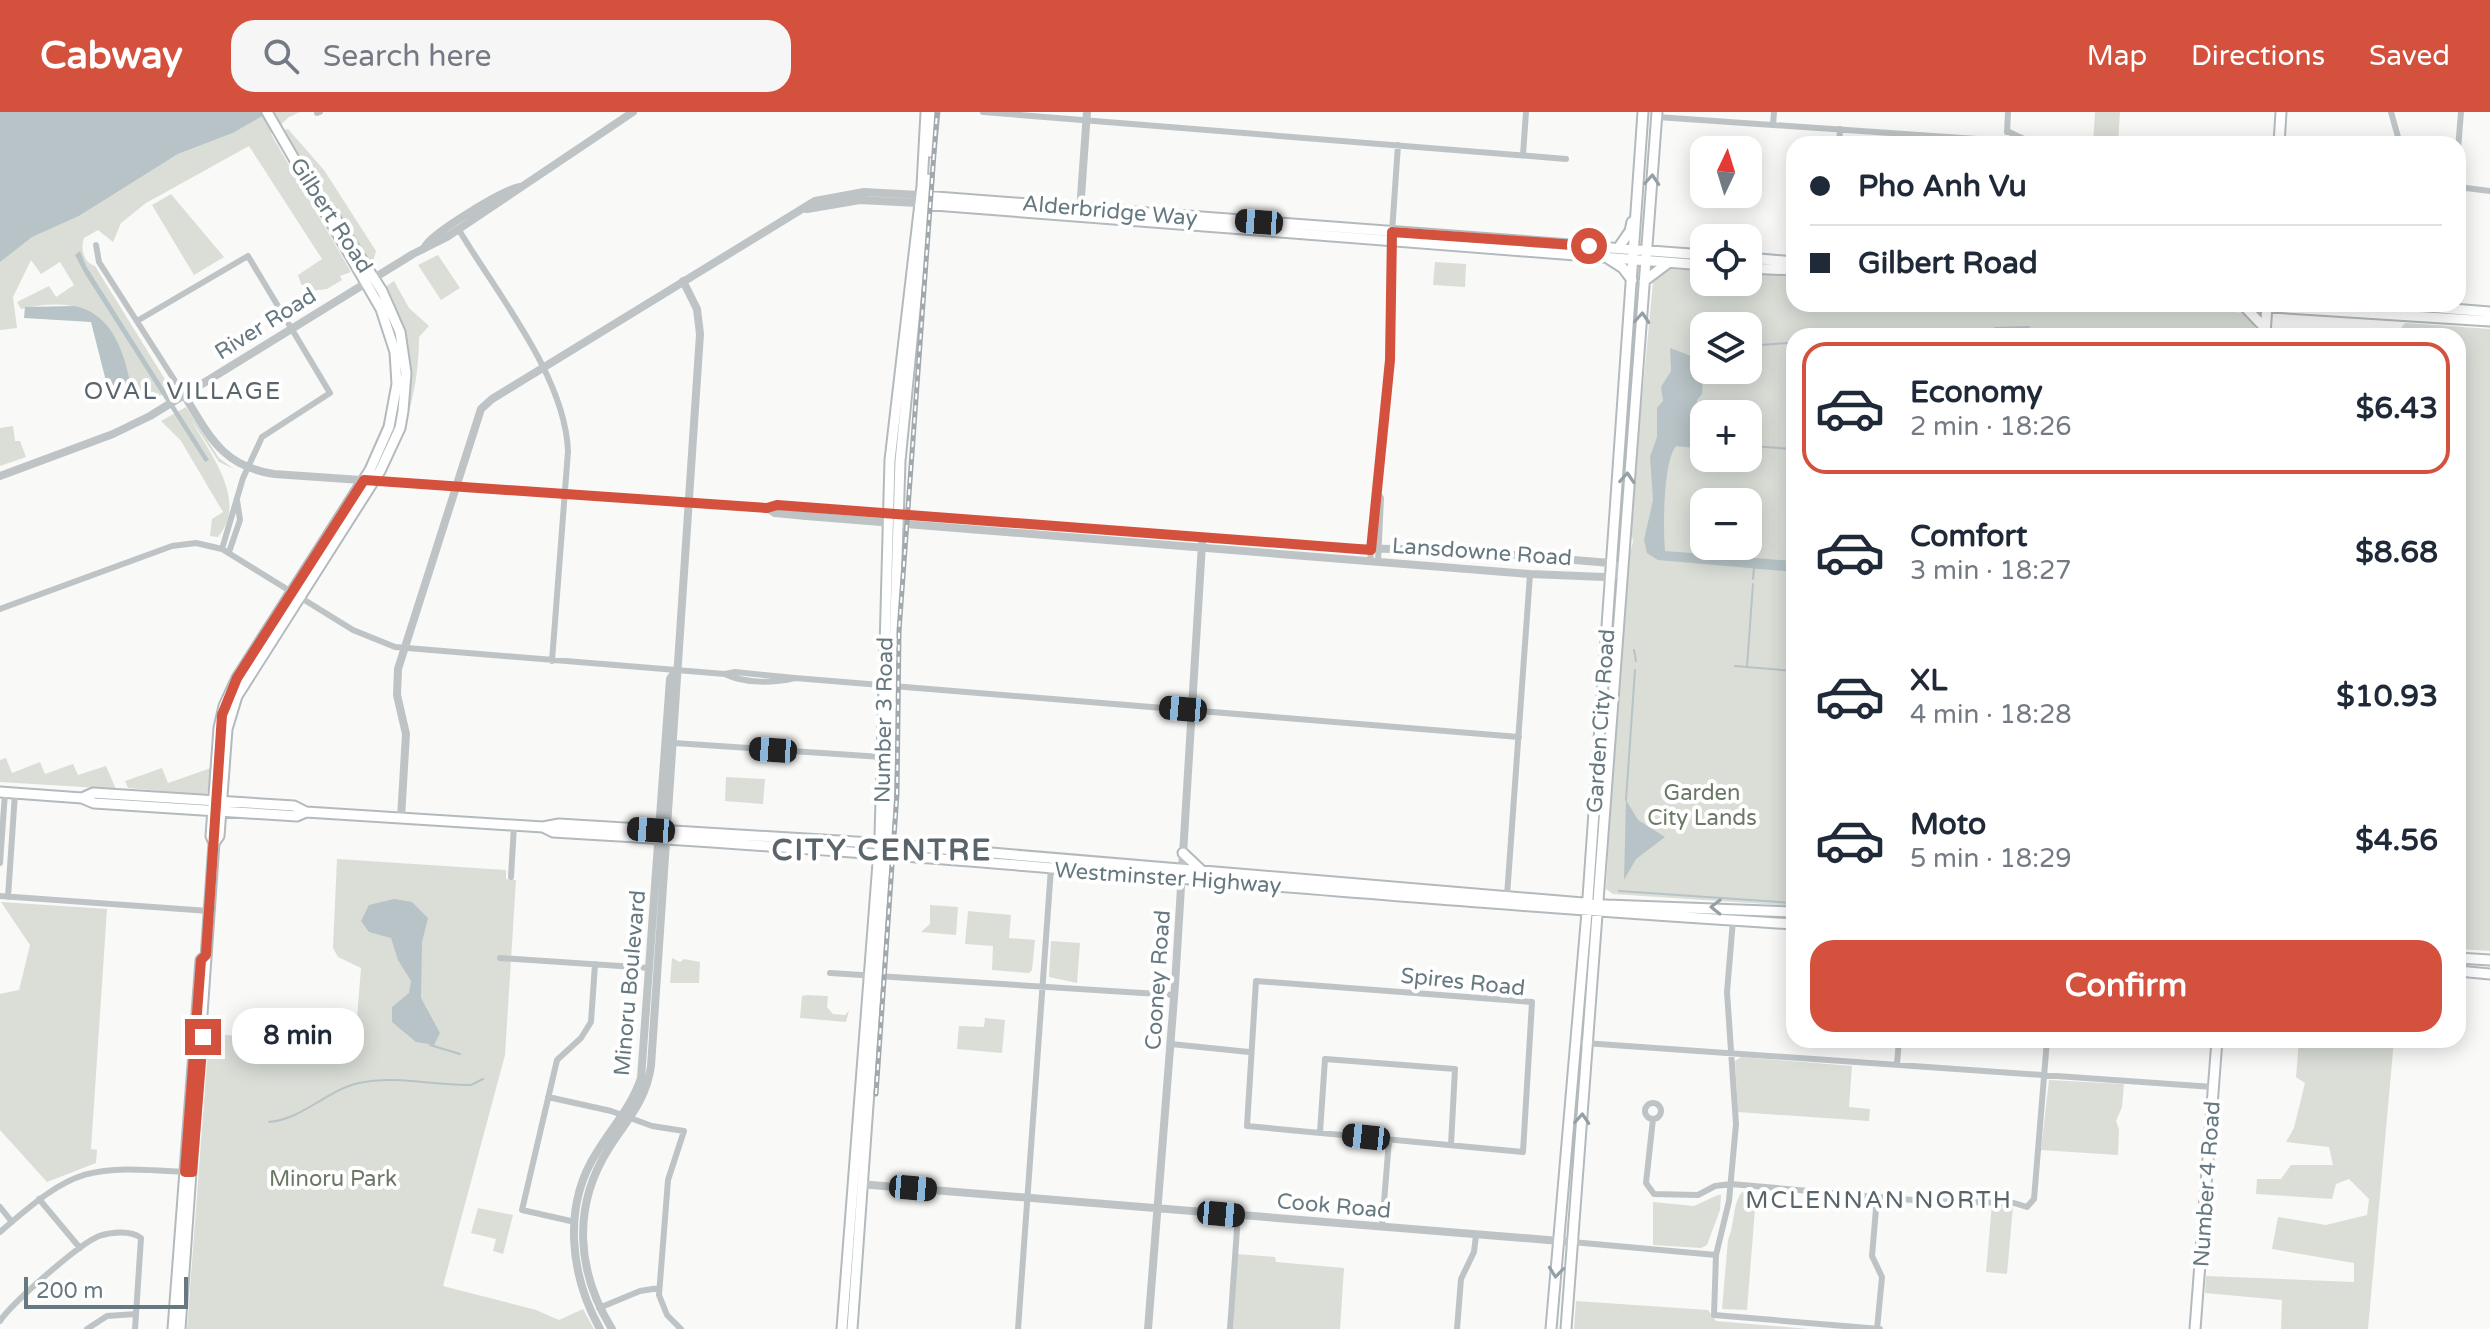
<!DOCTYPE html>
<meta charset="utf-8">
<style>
body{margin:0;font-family:"Varela Round",sans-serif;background:#f6f6f7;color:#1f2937;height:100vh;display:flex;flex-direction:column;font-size:30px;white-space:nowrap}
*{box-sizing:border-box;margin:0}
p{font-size:26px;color:#747a83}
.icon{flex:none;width:44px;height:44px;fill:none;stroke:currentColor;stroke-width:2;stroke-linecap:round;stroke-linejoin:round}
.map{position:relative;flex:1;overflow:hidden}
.side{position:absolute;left:1786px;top:216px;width:680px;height:720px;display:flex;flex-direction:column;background:#fff;border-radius:24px;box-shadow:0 4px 20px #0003}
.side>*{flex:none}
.banner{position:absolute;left:1786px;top:24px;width:680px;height:176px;border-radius:24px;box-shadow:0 4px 20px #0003;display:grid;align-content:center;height:176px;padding:0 24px;background:#fff}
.needle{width:52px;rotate:4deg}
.tools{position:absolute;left:1690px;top:24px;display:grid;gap:16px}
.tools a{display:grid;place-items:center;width:72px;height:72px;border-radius:16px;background:#fff;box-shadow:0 4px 20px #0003;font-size:40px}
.scale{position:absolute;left:24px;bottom:20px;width:164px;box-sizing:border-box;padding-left:8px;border:4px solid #667880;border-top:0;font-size:22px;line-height:28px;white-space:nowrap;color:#667880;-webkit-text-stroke:6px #fff;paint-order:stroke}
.end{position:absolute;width:36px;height:36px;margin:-18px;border:10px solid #d3513d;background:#fff;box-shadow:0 0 0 4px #fff}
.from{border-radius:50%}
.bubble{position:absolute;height:56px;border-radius:24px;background:#fff;box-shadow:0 4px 20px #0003;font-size:26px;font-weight:700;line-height:56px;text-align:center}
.car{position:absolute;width:24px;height:48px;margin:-24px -12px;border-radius:10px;box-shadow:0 0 6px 2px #0007;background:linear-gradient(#222 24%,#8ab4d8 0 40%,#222 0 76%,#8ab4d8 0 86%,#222 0)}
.banner b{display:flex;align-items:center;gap:28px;height:76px;font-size:30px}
.banner b+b{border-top:2px solid #e0e1e3}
.banner i{width:20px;height:20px;background:#1f2937}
ul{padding:14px 0 0;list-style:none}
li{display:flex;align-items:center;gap:24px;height:132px;margin:0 16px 12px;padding:0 8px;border:4px solid transparent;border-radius:24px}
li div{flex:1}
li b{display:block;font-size:30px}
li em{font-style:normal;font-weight:700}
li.current{border-color:#d3513d}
li>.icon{width:72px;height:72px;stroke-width:1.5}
.action{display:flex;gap:16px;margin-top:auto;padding:16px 24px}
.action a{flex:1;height:92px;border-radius:24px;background:#d3513d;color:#fff;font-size:32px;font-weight:700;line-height:92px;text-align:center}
header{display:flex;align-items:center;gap:48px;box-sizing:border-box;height:112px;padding:0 40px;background:#d3513d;color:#fff}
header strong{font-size:38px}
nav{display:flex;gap:44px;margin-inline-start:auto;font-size:28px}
.search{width:560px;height:72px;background:#f6f6f7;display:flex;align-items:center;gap:20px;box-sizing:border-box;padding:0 28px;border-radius:24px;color:#747a83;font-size:30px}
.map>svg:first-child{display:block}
.green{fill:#daded7;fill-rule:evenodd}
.water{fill:#b7c3c6}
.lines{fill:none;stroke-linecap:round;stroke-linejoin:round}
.stream{stroke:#b7c3c6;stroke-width:2}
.secondary-casing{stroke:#b3babd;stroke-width:13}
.minor{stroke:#bec4c6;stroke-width:6}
.tertiary{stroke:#bec4c6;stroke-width:8}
.secondary{stroke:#fff;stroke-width:9}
.rail-casing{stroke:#a1a9ad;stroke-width:5}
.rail{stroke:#fff;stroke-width:2;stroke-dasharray:6;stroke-linecap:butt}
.oneway{stroke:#94a0a6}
.route{stroke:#d3513d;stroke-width:10}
.labels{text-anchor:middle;stroke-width:8;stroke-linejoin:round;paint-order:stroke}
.street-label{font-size:22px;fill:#667880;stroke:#fff}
.park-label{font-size:22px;fill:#6b7866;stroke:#fff}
.neighbourhood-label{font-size:24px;letter-spacing:2px;fill:#59656b;stroke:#fff}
.district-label{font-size:30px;font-weight:bold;letter-spacing:2px;fill:#59656b;stroke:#fff}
</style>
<header>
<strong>Cabway</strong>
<div class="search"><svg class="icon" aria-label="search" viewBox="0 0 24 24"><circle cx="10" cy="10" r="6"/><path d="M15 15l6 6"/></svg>Search here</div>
<nav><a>Map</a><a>Directions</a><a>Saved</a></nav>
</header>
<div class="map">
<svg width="2490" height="1217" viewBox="0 0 2490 1217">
<rect width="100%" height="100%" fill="#f9f9f8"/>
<!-- green -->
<path class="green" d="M267,0H300L289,5L271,22L351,160L340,164L342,168L327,177L310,179L301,172L298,163L322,147L249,34L146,91L121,111L113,130L98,118L84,126C80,137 84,151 95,154L171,277L158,285L154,280L132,278C118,212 95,180 21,197L17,190L49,174L56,185L74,173L60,150L41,162L31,148L13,185L17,216L0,218V139L79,104L178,42L233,21Z
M2095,0H2120L2118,31L2093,32Z
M288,17L324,58L376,139L372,153L283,18Z
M171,82L224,145L194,163L152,93Z
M438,143L460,176L441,188L418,153Z
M1435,150L1466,152L1465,175L1433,173Z
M1669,157L1704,159V170H1748V160L1794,162V192H2122L2246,201L2252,205L2257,224H1794V794L1613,782L1606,777L1624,464L1633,430L1630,413L1653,170ZM1704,214H1748V258H1704ZM1704,302H1748V346H1704ZM1704,390H1748V434H1704Z
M394,169L409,196L429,214L419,225C419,272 408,313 388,355C389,344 399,329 403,315C418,267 408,218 385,175Z
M2405,211L2490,217V839L2458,837V224H2395Z
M186,295L219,346L234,357L219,350L192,309C209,341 249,388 218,425L210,424L212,407L223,400L181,329L161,309Z
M13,314L15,329H20L26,345L0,354V316Z
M6,646L12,661L40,650L45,662L73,652L78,663L106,654L116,677L0,670V648Z
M162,656L168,671L211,656L209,679L205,683L128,676L125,669Z
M726,665L765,667L763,692L725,689Z
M337,747L506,758V767L516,768L505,943L443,1174L536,1198L559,1208L583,1197L594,1217H187L209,922L355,931L361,856L338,845L333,836Z
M1,790L107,797L91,1037L97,1038L96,1051L47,1070L0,1018V882L19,878L30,833Z
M930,793L958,795L956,823L921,820L930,812Z
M968,799L1011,803L1009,826L1035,828L1032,858L1029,861L992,858L993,834L965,832Z
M1051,829L1080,831L1077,871L1049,865Z
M672,846L680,850L684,847L700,850L699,871H670Z
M807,883L828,884L827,895L833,902L845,903L849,899L846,910L800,906L802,884Z
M985,906L1005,908L1002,941L957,937L959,914L984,915Z
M2299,928H2394L2368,1217H2281L2282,1188L2205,1181L2206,1164L2354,1170V1151L2272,1137L2278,1105L2326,1113L2367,1103L2369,1087L2349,1067L2336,1072L2332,1087L2256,1082L2257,1067H2281L2291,1053H2333L2329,1035L2286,1030L2294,1016L2305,971L2296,965Z
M1741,945L1852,954L1849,995L1870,997L1869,1009L1738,1000L1735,949Z
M2049,968L2124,972L2122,995L2116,1009L2119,1017L2118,1043L2041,1038Z
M1742,1080L1756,1084L1747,1198L1722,1197L1728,1128C1735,1113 1732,1092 1742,1080Z
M1718,1083H1721L1720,1098L1707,1133L1701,1136L1653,1133V1090L1694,1094Z
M1992,1092L2013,1094L2007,1162L1986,1160Z
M478,1096L513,1103L503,1142L493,1139L496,1127L471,1121Z
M1237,1142L1275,1145L1276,1150L1344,1156L1340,1217H1233Z
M1576,1189L1708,1198L1716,1209L1809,1217H1574Z"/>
<!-- water -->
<path class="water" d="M0,0H269L233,21L178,42L79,104L32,125L0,150Z
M80,139L86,154L209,348L205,350L85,162L75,143Z
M75,194C115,203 125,245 132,278L109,281L91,210L24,206L25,195Z
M1670,236L1694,245L1704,239L1702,282L1697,288L1699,303L1704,308V337L1676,334C1663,350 1663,417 1665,439L1794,449V460L1658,448L1647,441L1644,428L1653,388L1650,345L1657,325V296L1663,289L1661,275L1671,259Z
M1626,688L1638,708L1665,725L1636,747L1624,768Z
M394,787L412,790L428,806L422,830L421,886L440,921L434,933L416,930L392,910V895L409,881L411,869L398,848L391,826L369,820L361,809L369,793Z"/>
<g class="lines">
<!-- stream -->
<path class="stream" d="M1981,224L1995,216L2029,215
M1748,234L1787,231L1794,237
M1748,334L1794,337
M1753,467L1754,456
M1634,538L1636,549
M1735,554L1794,559
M1747,555L1753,472
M1626,688L1635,558
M1619,779L1794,791
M430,933L460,942
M269,1010C303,1007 327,978 359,971C397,963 434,974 471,973L483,967"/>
<!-- secondary casing -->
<g class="secondary-casing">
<path id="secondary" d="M2279,32L2281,0
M930,40L934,0
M923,84L1704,143
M921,92L1704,153
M1619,135L1630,119L1632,110
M1748,146L1794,150
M1609,147L1623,156L1632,168
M1748,156L1794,158
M1644,169L1668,151
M2224,192L2490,209
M2391,192L2490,200
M2244,194L2265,216
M2265,224L2267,192
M0,680L82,686L94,691L297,704L306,700L543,715L559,712L872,731L1607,793L1794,800
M82,686L93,681L294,694L306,700
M543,715L553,720C967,744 1380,787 1794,812
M214,731L219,724L227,617L237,584L380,359L400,316L403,299L406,261L400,220L382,179L330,98
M1183,741L1202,759
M2458,846L2490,848
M2458,859L2490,862
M173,1217L201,848L206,843
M180,1217L214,731L211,724L219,616L224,594L237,566L370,358L389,315L397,272L395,240L381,197L267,0
M842,1217L880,725L890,348L922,74L926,0
M852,1217L889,699L900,349L928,67
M1551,1217L1587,800L1643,0
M1566,1217L1657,0
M2195,1217L2217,928"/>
</g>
<!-- minor -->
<path class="minor" d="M983,0L1566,47
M2391,0L2400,32
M317,1L320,0
M1657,5L2006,29
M1773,13L1774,0
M2007,19L2028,29L2060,32
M2007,20L2008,0
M1839,32L1840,17
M2458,37L2461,0
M1523,43L1526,0
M2458,75L2490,79
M459,118C497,182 565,264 568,339L552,549
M96,133L99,150L184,283
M137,209L248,144L330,281L262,325L243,366L222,437
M229,440L240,408L237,388
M1370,449L1390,248L1392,120L1398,33
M1378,449L1381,386L1378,381
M0,497L172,434L196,431L222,437L353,518L395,535L725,562C745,572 774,571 795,566
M725,562L735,560L795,566L1519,625
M674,631L882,645
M0,751L5,681
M511,765L514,713
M0,784L209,799
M1507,784L1530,462
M8,785L15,681
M1733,808L1727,880L1736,1012L1729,1089L1716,1143L1714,1203L1880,1217
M500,846L650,856
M830,861L1174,883
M1256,869L1532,890L1523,1040L1247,1014Z
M1584,931L2213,975
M1171,932L1249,940
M1897,952L1899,928
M548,985L611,999L652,1014L684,1019L668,1068L659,1183L667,1203L681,1217
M1645 999a8 8 0 1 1 16 0a8 8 0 1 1-16 0Z
M1653,1007L1646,1071L1654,1082L1698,1083L1715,1074L1731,1072L1924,1089L2014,1091L2027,1095L2034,1087L2047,928
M1320,1020L1325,947L1455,957L1451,1033
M1877,1085L1872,1144L1882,1165L1877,1217
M39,1087L80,1136
M0,1095L12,1110
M575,1110L522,1098L557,948L581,926L591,910L595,852
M1382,1115L1389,1028
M0,1120C77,1053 88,1054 188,1060
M1572,1130L1716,1143
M599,1196L640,1179L659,1176
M0,1209C12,1191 79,1132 99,1124C111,1120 131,1118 141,1126L135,1217
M87,1217L107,1204L136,1202
M1018,1217L1051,756
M1230,1217L1238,1103
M1457,1217L1461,1167L1474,1140L1476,1123"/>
<!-- tertiary -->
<path class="tertiary" d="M807,97L860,88L917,91
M1080,99L1087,0
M425,135C430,122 505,77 520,75
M184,283C210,325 222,354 274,362L767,396L777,393L1340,436L1451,438L1611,451L1621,455
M0,364L113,322L150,304L413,142L447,125L633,0
M767,396L775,401L806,404L1530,462L1604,465L1621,461
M401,706L406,622L397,583L398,557L481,297L492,287L815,89L864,80L919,83
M859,1072L1572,1130
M600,1217C570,1163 562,1094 597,1040C612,1015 632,994 641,966L670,567L676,558
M612,1217C576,1159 572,1094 609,1036C627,1008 646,989 651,954L700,222L697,197L683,169
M1148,1217L1175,873L1202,432"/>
<!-- secondary -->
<use href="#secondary" class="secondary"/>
<!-- rail casing -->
<g class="rail-casing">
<path id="rail" d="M876,982L897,682L899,519L937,0"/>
</g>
<!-- rail -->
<use href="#rail" class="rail"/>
</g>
<!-- one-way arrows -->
<defs><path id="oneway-chevron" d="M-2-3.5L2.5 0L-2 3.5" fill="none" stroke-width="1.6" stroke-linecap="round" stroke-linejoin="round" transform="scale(2)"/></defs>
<g class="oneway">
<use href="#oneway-chevron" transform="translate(1652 68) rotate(-86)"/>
<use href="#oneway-chevron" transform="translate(1642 206) rotate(-86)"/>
<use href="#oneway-chevron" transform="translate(1627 366) rotate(-86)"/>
<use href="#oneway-chevron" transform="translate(1716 795) rotate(-179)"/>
<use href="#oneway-chevron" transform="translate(1582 1007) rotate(-86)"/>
<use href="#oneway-chevron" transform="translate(1556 1160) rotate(96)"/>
</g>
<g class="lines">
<!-- route -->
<path class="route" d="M203,925L192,1060H185L201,848L206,843L222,603L237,566L364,368L767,396L777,393L1371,438L1390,248L1392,120L1589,134"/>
</g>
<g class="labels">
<!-- street labels -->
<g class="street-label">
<text transform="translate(1110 98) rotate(5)" y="8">Alderbridge Way</text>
<text transform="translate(332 103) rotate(57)" y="8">Gilbert Road</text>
<text transform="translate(265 211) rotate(-32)" y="8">River Road</text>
<text transform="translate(1482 439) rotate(4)" y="8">Lansdowne Road</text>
<text transform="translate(883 608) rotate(-89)" y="8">Number 3 Road</text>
<text transform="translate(1600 609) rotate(-86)" y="8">Garden City Road</text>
<text transform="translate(1168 765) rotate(4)" y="8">Westminster Highway</text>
<text transform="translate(1157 868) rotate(-86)" y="8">Cooney Road</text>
<text transform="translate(1463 869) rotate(6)" y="8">Spires Road</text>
<text transform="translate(629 871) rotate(-85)" y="8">Minoru Boulevard</text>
<text transform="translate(2206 1072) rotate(-86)" y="8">Number 4 Road</text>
<text transform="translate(1334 1093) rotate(5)" y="8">Cook Road</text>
</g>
<!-- park labels -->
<g class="park-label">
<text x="1702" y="688">Garden<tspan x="1702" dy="25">City Lands</tspan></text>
<text x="333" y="1074">Minoru Park</text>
</g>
<!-- neighbourhood labels -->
<g class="neighbourhood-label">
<text x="183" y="287">OVAL VILLAGE</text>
<text x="1879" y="1096">MCLENNAN NORTH</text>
</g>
<!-- district labels -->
<g class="district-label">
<text x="882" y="748">CITY CENTRE</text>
</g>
</g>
</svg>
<div class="tools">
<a><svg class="needle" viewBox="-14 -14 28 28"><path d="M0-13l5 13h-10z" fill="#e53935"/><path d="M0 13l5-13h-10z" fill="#747a83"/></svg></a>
<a><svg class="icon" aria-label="locate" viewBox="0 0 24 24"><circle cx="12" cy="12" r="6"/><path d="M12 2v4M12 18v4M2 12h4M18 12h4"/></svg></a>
<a><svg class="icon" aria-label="layers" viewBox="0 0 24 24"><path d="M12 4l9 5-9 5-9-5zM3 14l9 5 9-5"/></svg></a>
<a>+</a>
<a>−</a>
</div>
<div class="scale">200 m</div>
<i class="end from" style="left:1589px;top:134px"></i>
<i class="end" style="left:203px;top:925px"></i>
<div class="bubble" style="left:232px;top:896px;width:132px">8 min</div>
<i class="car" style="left:1259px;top:110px;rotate:274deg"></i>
<i class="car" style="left:1183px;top:597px;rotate:275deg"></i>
<i class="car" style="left:773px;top:638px;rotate:274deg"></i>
<i class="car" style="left:651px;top:718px;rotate:274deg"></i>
<i class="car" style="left:1366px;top:1025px;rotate:276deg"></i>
<i class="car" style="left:913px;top:1076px;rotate:95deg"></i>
<i class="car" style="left:1221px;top:1102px;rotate:95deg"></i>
<div class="banner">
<b><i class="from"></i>Pho Anh Vu</b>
<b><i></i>Gilbert Road</b>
</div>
<section class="side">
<ul>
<li class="current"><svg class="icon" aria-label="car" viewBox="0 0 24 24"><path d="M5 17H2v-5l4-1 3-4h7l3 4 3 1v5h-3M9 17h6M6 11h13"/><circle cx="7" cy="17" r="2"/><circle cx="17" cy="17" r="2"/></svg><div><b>Economy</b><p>2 min · 18:26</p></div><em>$6.43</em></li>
<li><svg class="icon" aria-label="car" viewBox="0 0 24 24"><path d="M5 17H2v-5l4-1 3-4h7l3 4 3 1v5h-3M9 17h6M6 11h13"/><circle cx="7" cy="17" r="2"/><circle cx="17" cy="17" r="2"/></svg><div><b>Comfort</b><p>3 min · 18:27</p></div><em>$8.68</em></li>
<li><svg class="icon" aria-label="car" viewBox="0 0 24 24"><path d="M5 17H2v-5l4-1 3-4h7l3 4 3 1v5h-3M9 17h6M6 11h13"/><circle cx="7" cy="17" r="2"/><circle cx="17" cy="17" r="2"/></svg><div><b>XL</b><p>4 min · 18:28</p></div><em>$10.93</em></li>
<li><svg class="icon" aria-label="car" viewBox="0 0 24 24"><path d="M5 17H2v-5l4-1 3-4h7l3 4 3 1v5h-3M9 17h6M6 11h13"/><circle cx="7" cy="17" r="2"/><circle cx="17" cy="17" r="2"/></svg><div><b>Moto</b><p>5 min · 18:29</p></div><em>$4.56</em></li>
</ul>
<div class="action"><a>Confirm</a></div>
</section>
</div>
